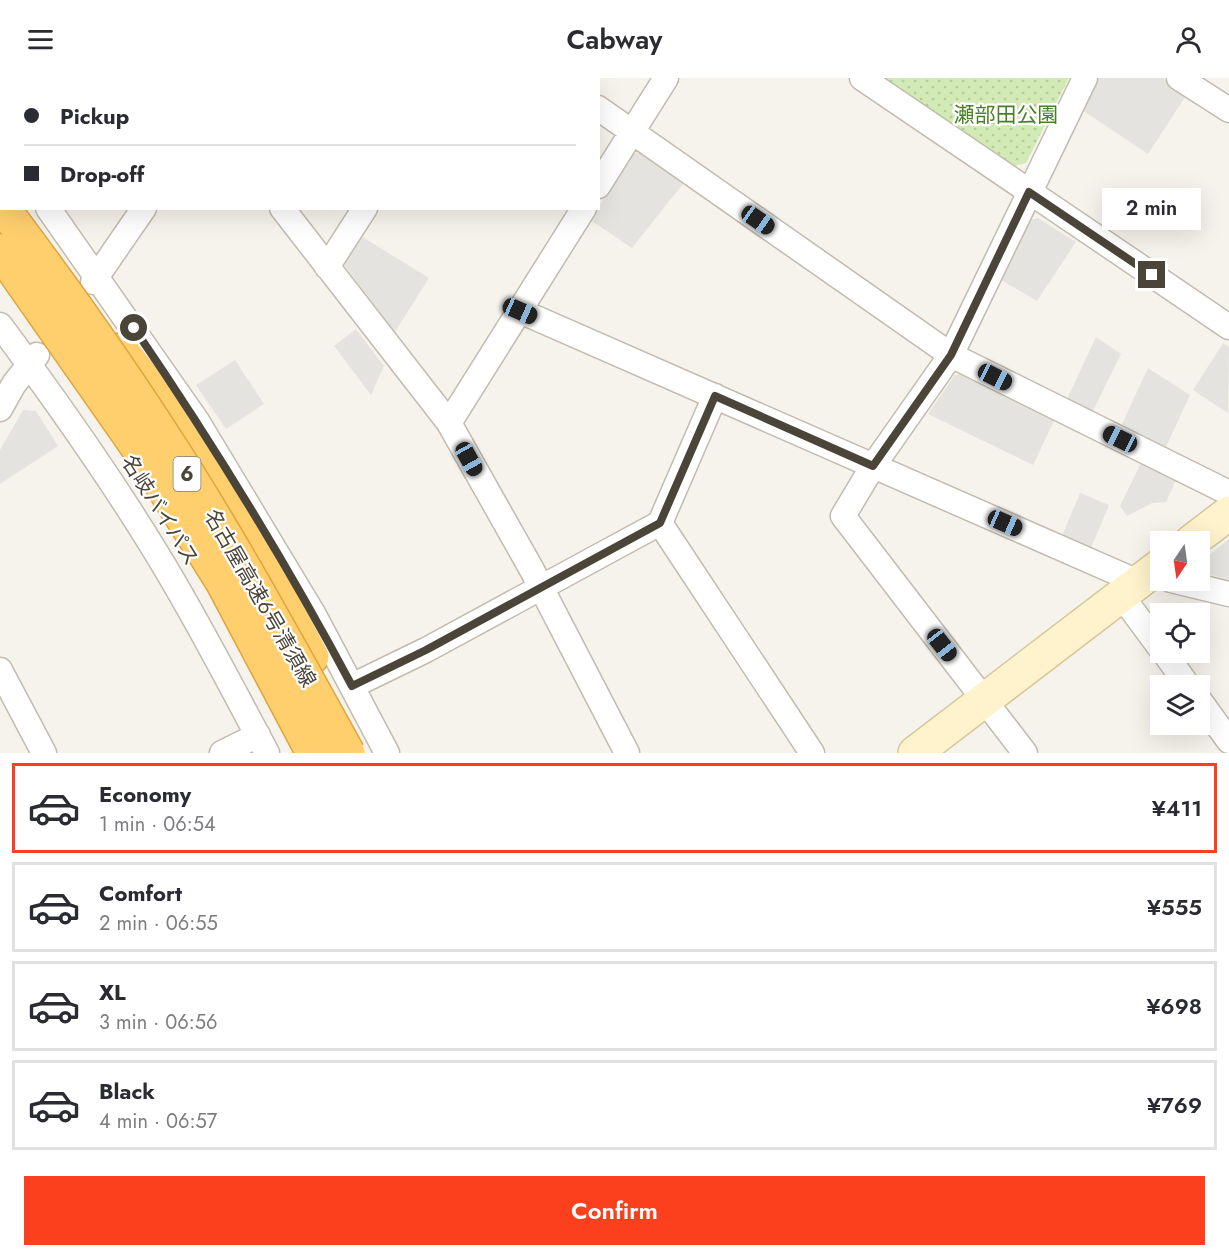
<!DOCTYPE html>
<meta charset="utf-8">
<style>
body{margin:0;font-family:Jost,"Noto Sans JP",sans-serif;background:#f2f2f3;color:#2b2b33;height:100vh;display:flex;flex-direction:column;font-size:22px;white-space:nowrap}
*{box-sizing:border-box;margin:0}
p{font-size:20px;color:#7c7c81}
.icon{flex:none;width:33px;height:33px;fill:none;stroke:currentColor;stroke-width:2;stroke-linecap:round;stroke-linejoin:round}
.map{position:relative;height:675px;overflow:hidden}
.side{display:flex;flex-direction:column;background:#fff;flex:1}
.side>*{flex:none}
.guide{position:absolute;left:0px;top:0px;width:600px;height:132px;box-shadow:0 6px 24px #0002;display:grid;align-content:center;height:132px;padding:0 24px;background:#fff}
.needle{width:39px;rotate:193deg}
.controls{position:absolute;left:1150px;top:453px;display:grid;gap:12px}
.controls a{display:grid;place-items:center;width:60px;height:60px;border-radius:0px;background:#fff;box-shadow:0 6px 24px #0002;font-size:30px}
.end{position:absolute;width:27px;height:27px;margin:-14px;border:8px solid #4b4439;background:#fff;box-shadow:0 0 0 3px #fff}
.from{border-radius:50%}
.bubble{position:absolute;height:42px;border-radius:0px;background:#fff;box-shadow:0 6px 24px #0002;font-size:20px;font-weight:600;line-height:42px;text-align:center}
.car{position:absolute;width:18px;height:36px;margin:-18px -9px;border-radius:8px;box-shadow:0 0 4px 2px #0007;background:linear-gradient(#222 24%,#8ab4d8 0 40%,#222 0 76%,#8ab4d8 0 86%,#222 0)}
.guide b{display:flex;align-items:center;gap:21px;height:57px;font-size:22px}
.guide b+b{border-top:2px solid #e1e1e2}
.guide i{width:15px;height:15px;background:#2b2b33}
ul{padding:10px 0 0;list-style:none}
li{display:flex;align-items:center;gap:18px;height:90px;margin:0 12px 9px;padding:0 12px;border:3px solid #e1e1e2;border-radius:0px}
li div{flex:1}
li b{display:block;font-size:22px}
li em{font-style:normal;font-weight:600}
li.on{border-color:#fc3f1d}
li>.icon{width:54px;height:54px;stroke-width:1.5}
.action{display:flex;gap:12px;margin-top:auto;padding:12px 24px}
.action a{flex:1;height:69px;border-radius:0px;background:#fc3f1d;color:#fff;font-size:24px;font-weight:600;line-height:69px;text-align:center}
header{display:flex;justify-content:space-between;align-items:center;height:78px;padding:0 24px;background:#fff;font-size:27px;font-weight:600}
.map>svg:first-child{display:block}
.park{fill:url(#park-dots)}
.parking{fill:#e5e3e0}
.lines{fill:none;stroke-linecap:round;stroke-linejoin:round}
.street-casing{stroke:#c2bbae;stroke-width:27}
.secondary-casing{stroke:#d6c79b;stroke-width:36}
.highway-casing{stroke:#e0a43c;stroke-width:36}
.street{stroke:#fff;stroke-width:24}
.secondary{stroke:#fff3cd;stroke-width:33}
.highway{stroke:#ffcf6e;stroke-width:33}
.highway-bridge-casing{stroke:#e0a43c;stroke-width:36;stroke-linecap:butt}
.highway-bridge{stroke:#ffcf6e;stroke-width:33}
.route{stroke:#4b4439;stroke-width:8}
.labels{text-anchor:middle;stroke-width:4.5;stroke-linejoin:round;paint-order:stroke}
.shield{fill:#fff;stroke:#817c74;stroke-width:1.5}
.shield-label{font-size:20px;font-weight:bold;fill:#4b4439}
.park-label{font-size:21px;fill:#4a7f2a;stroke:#fff}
.street-label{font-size:21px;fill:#4b4439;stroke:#fff}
</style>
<header><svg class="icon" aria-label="menu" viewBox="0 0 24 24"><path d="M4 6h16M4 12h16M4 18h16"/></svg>Cabway<svg class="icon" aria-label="person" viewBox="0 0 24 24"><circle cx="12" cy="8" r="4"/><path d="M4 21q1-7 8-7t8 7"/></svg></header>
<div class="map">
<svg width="1229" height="675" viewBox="0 0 1229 675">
<defs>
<pattern id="park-dots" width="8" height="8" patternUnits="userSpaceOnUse" patternTransform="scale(1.5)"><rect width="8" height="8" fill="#d2eab5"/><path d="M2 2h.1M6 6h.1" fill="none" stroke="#b6ca9c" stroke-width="1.8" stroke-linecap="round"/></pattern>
</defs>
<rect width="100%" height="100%" fill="#f6f3ec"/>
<!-- park -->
<path class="park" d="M881,0H1069L1026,85L1014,88Z"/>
<!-- parking -->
<path class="parking" d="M1098,0H1163L1187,16L1148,76L1082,32Z
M644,72L686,102L632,170L590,142L633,76Z
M1038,140L1076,164L1037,223L1001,202L1027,143Z
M356,155L429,200L395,254L345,188L343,177Z
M356,251L384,288L371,317L334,268Z
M1096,259L1121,276L1093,333L1067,321Z
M1223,265L1229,269L1228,335L1193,312Z
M235,282L264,326L226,351L196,307Z
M1148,290L1190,317L1166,369L1121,348Z
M966,295L1056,339L1033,387L928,336L955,297Z
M23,332L36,333L58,368L0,406V372Z
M1143,381L1178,398L1166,424L1152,425L1127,438L1120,428Z
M1080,415L1109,427L1091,470L1062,458Z
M1229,461V501L1207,496L1205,480Z"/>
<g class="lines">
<!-- street casing -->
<g class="street-casing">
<path id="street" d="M178,0L179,2
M555,0L557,2
M862,0L1229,249
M1179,0L1229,32
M234,2L235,0
M447,2L448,0
M598,30L951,277L1229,415
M0,66L2,68
M598,108L666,0
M48,130L197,343L314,537L387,675
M282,130L449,345L532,492L627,675
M327,189L365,130
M93,204L144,130
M520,233L1138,504
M0,247C55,321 109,397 157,476C197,541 231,608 267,675
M0,331L14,306L37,277
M449,345L584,130
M660,445L812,675
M1171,502L1229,516
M1121,517L1161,571
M1164,574L1188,608
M0,592L44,675
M352,608L426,572L660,445L715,318
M1200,623L1229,663
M222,675L258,657
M1025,675L843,438L873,388L951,277L1085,0"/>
</g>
<!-- secondary casing -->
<g class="secondary-casing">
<path id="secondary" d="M1191,464L1229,435
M915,675L1161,487"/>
</g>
<!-- highway casing -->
<g class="highway-casing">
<path id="highway" d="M121,272L177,341L271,501L312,579"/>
</g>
<!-- street -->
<use href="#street" class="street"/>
<!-- secondary -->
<use href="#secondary" class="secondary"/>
<!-- highway -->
<use href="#highway" class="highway"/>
<!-- highway-bridge casing -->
<g class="highway-bridge-casing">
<path id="highway-bridge" d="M3,130C61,207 116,284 168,365C233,465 290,571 348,675
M0,173L145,380L223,505L313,675"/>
</g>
<!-- highway-bridge -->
<use href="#highway-bridge" class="highway-bridge"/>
</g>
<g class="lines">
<!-- route -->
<path class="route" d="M134,250C213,366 286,484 352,608L426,572L660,445L715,318L873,388L951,277L1029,114L1152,197"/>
</g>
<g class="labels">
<!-- shield labels -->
<rect class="shield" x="173.5" y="379" width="27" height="34" rx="4.5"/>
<g class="shield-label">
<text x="187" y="403">6</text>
</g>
<!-- park labels -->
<g class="park-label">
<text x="1006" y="44">瀬部田公園</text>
</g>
<!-- street labels -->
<g class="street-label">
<text transform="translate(160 432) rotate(58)" y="7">名岐バイパス</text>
<text transform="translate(260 520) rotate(60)" y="7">名古屋高速6号清須線</text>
</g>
</g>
</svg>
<div class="controls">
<a><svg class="needle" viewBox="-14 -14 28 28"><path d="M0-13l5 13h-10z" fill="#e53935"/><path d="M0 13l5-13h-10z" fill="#7c7c81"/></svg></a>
<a><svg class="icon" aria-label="locate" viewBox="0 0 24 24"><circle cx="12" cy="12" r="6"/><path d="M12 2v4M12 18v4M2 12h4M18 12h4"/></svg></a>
<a><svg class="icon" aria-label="layers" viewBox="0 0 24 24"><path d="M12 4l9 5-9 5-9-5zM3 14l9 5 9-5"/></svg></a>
</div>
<i class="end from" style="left:134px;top:250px"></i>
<i class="end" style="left:1152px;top:197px"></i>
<div class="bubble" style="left:1102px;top:110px;width:99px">2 min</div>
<i class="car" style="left:758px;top:142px;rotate:125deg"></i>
<i class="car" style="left:520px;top:233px;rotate:114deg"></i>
<i class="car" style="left:995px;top:299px;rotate:117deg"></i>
<i class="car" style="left:1120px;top:361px;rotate:296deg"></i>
<i class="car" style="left:469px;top:381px;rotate:151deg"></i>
<i class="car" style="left:1005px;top:445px;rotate:114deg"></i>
<i class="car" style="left:942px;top:567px;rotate:142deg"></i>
<div class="guide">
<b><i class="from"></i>Pickup</b>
<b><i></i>Drop-off</b>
</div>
</div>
<section class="side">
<ul>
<li class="on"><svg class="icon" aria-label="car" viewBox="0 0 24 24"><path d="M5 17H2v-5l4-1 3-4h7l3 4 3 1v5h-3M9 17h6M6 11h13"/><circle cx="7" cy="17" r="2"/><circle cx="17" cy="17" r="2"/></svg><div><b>Economy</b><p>1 min · 06:54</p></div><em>¥411</em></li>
<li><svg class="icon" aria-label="car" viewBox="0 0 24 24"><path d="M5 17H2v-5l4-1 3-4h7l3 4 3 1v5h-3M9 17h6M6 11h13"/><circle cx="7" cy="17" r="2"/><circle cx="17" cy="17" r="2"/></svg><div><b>Comfort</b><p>2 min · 06:55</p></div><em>¥555</em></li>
<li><svg class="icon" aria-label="car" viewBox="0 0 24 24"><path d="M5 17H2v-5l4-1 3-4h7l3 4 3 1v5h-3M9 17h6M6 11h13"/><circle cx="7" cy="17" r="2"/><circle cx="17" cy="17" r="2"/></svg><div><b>XL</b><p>3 min · 06:56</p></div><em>¥698</em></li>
<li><svg class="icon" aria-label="car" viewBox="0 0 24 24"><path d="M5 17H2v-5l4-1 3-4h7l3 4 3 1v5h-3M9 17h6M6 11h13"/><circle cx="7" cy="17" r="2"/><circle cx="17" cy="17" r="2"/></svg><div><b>Black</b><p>4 min · 06:57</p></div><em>¥769</em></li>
</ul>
<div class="action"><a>Confirm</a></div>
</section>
